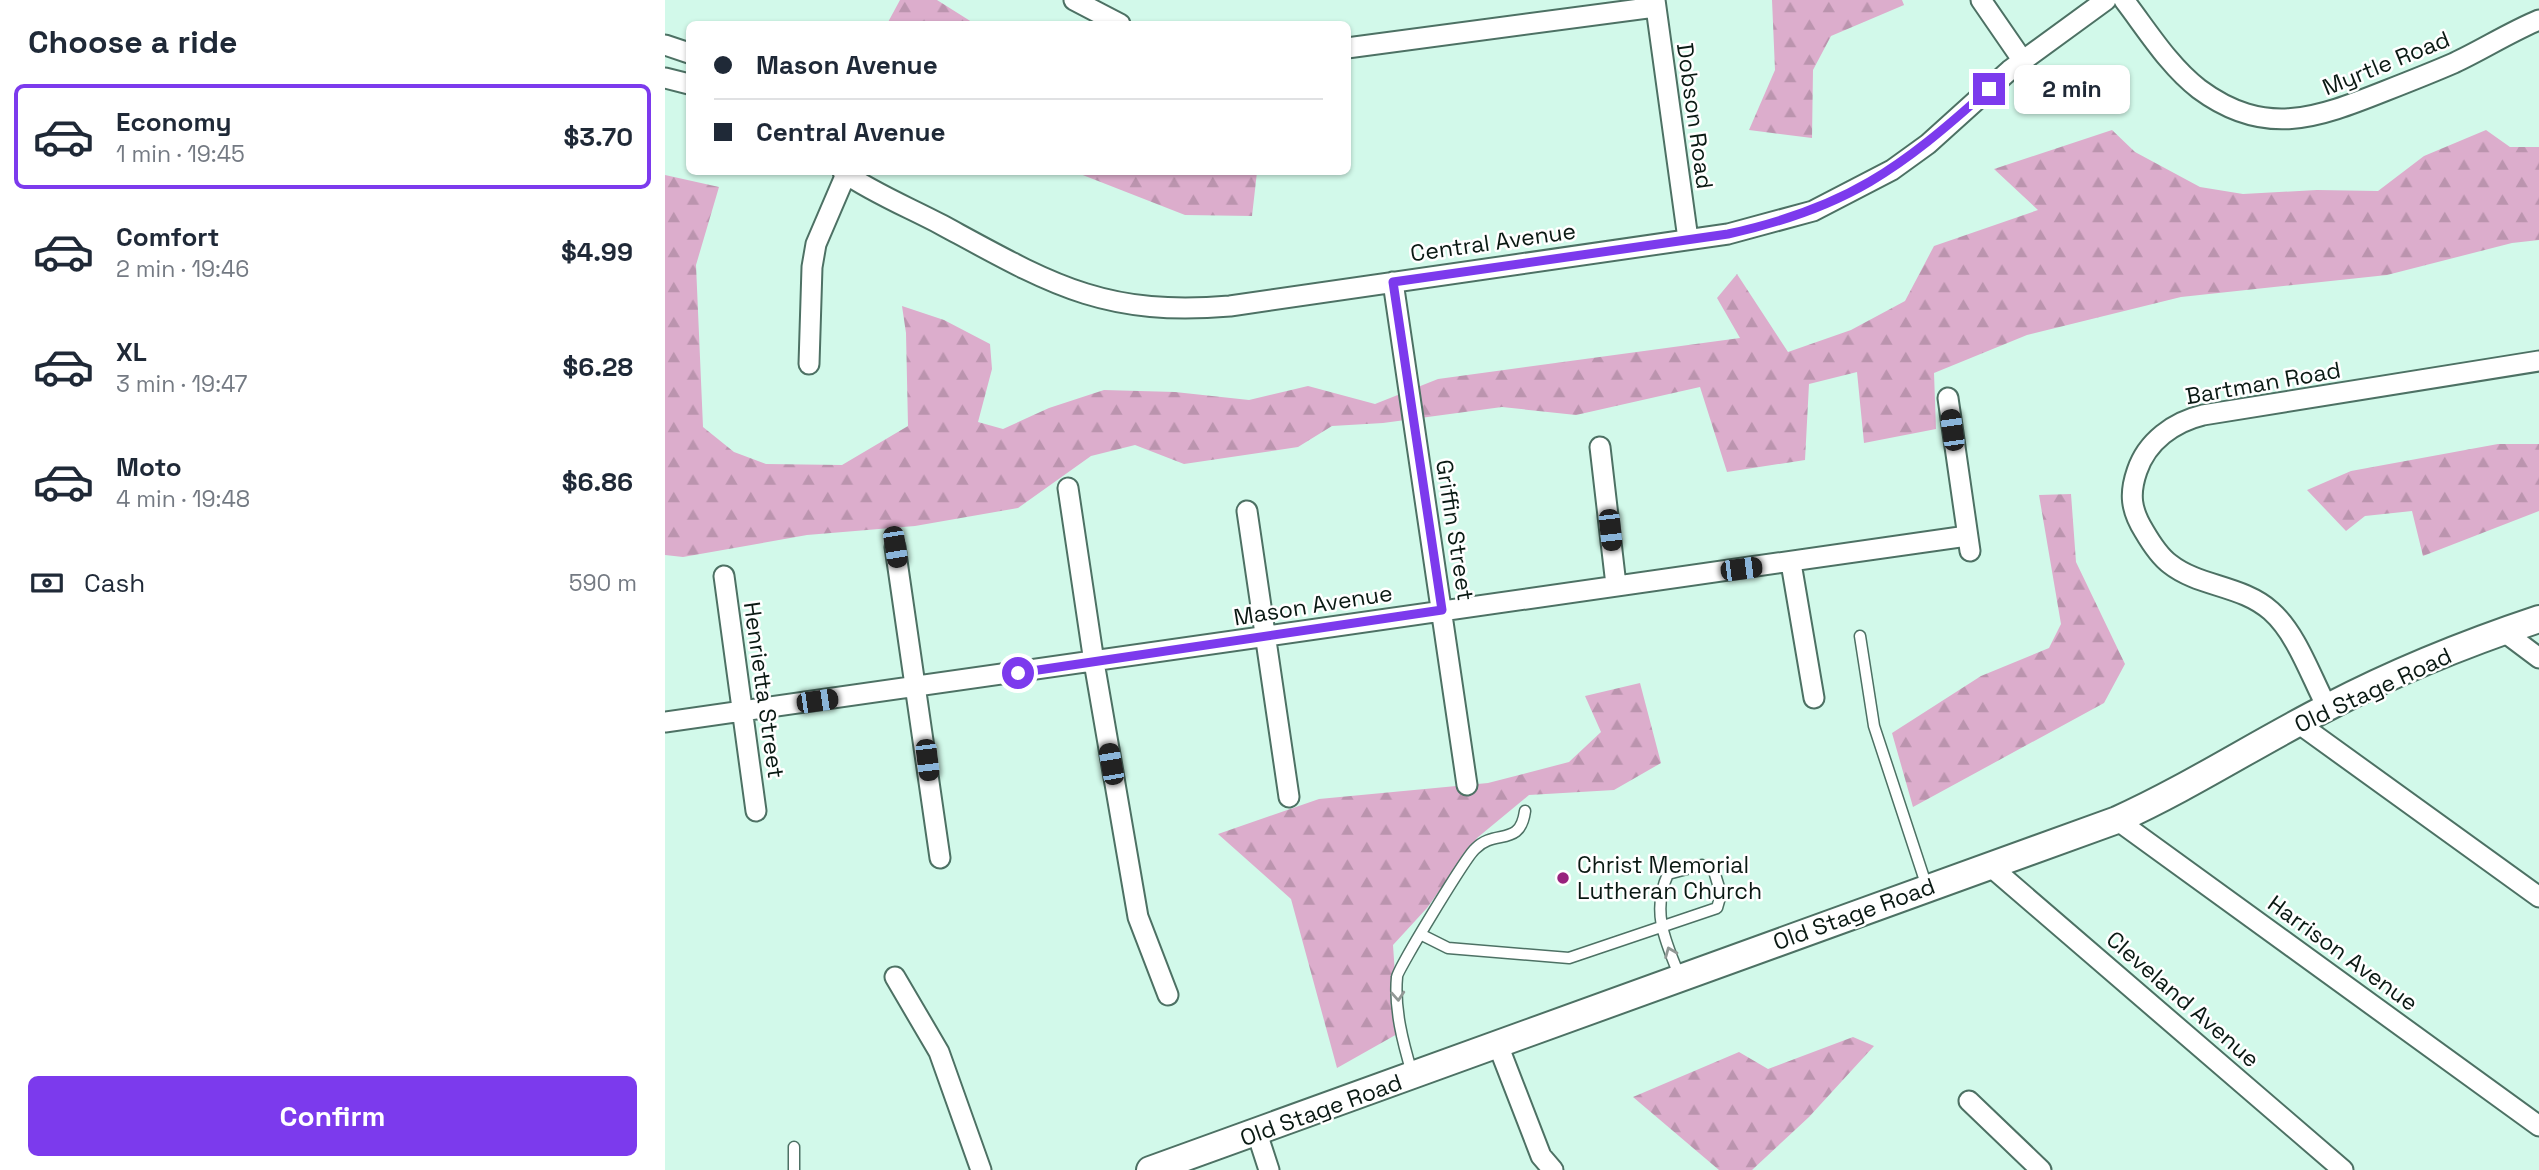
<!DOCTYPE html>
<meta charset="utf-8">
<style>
body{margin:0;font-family:"Space Grotesk",sans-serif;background:#f2f2f3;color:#1f2937;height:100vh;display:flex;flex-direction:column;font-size:26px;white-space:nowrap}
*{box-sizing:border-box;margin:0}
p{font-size:23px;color:#747a83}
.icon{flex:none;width:38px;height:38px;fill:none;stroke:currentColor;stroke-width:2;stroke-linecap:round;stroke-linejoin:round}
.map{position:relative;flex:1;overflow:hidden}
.sheet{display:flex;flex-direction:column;background:#fff;width:665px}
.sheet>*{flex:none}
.banner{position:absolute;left:21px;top:21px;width:665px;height:154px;border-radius:10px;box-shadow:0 2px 5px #0004;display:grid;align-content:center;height:154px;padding:0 28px;background:#fff}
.end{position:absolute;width:32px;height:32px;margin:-16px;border:9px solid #7c3aed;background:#fff;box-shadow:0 0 0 4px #fff}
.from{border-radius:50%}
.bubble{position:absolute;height:49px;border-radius:10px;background:#fff;box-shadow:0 2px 5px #0004;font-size:23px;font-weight:600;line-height:49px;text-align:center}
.car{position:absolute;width:21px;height:42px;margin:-21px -10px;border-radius:9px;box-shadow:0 0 5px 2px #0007;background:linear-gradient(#222 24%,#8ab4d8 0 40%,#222 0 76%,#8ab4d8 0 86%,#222 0)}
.banner b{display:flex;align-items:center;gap:24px;height:66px;font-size:26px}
.banner b+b{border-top:2px solid #e0e1e3}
.banner i{width:18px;height:18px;background:#1f2937}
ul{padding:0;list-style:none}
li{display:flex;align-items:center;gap:21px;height:105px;margin:0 14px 10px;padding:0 14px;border:4px solid transparent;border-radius:10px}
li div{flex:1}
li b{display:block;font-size:26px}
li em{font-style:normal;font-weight:600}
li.current{border-color:#7c3aed}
li>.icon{width:63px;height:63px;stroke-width:1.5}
h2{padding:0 28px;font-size:32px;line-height:84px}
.pay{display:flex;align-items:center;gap:18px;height:77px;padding:0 28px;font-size:26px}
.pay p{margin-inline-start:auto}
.primary-button{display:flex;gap:14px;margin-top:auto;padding:14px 28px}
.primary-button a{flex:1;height:80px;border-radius:10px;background:#7c3aed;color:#fff;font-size:28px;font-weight:600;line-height:80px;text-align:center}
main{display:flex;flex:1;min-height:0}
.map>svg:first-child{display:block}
.forest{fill:url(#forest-firs)}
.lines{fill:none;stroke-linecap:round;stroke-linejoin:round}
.lane-casing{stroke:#4d7164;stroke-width:13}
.street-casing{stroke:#4d7164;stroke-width:23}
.secondary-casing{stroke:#4d7164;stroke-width:30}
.lane{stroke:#fff;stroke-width:10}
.street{stroke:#fff;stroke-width:19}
.secondary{stroke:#fff;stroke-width:26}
.oneway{stroke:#919895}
.route{stroke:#7c3aed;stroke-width:9}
.poi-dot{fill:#98227d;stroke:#fff;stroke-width:2.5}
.labels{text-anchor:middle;stroke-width:5;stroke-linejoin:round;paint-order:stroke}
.street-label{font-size:23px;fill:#0a1913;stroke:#fff}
.poi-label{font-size:23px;fill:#0a1913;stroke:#fff;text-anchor:start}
</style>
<main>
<section class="sheet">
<h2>Choose a ride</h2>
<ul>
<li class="current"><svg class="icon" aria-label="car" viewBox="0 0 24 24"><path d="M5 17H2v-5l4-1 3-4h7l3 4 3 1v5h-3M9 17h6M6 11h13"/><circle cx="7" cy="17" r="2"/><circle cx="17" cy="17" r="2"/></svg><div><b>Economy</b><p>1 min · 19:45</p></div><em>$3.70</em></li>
<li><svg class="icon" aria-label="car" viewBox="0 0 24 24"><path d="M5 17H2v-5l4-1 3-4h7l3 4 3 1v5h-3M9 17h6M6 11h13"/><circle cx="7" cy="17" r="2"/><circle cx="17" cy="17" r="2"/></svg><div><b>Comfort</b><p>2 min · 19:46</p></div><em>$4.99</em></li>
<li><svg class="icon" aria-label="car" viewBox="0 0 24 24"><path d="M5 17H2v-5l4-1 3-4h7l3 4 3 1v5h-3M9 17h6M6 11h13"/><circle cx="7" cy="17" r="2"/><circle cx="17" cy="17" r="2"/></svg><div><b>XL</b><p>3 min · 19:47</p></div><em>$6.28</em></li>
<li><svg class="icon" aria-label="car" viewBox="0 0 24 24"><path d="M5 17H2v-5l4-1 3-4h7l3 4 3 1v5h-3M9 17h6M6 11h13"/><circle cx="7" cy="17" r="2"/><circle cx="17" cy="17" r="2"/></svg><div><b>Moto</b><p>4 min · 19:48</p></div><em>$6.86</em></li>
</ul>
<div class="pay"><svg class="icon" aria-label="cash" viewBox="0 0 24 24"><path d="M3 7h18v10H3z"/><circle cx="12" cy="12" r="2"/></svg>Cash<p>590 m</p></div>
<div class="primary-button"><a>Confirm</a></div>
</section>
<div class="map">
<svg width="1874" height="1170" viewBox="0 0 1874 1170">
<defs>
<pattern id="forest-firs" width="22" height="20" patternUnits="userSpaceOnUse" patternTransform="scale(1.75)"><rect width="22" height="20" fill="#dcadcc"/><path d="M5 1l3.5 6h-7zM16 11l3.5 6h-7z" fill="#bb94ae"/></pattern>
</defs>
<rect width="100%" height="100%" fill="#d2f9ea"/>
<!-- forest -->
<path class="forest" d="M235,0H272L310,24H222Z
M1107,0H1237L1239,5L1166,36L1148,70L1147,138L1084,130L1110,70Z
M1447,130L1470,152L1535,187L1578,194L1652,190L1713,191L1759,156L1821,130L1845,147H1874V240L1847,243L1722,275L1516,297L1362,335L1269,373L1271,429L1199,443L1192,372L1144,384L1140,460L1062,472L1035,387L911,415L837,407L718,423L667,426L633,447L519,464L470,445L426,456L353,508L250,526L142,535L18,557L0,555V175L54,187L31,265L38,427L69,452L101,464L177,465L243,426L241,333L237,306L279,320L325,344L327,369L313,422L338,429L384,408L439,390L510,392L584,400L643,386L710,404L773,379L1075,338L1052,298L1072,274L1123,352L1186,330L1240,301L1269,246L1373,210L1329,169Z
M410,172H592L587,216L520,215Z
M1833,444H1874V511L1758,556L1747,511L1700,516L1681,531L1642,490L1686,471Z
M1406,494L1411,562L1460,664L1439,703L1248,807L1227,733L1316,676L1384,648L1396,624L1374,495Z
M975,683L996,763L949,790L864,795L812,838L762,908L728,945L734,1033L672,1068L626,899L553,834L654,799L823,783L904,762L936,732L920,696Z
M1188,1037L1209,1046L1144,1117L1087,1170H1054L968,1097L1074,1052L1103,1069Z"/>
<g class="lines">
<!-- lane casing -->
<g class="lane-casing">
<path id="lane" d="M1195,636L1209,726L1262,887
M757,935L783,948L904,958L1052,908L1056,894L1049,871L1037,865L1003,874C986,911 1000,941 1015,977
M747,1073C738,1043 729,1009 732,977C732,970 801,857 810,849C830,828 855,848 860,811
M129,1170V1147"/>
</g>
<!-- street casing -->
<g class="street-casing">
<path id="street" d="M409,0L455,24
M990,0L1023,239
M1316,0L1358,61
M1459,0C1482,30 1504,66 1534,89C1600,138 1652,118 1720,91C1743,82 1766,73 1789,63C1817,50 1845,32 1874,20
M0,45L24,53
M682,48L990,7
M0,78L24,84
M178,172C208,193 245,208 277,225C384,283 438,317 565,306L1063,234L1148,211L1227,170L1263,144L1345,70L1441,0
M728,282L802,785
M144,364L147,267L151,244L181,174
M1283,398L1305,551
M935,447L951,585
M403,488L429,662L473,917L503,995
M582,511L624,797
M230,547L275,858
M1126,563L1149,698
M59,576L91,811
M1838,631L1874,658
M1662,707C1646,677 1632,634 1606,611C1577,585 1534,587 1505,564C1494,556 1486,543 1479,531C1466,510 1464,494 1472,471C1482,441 1509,422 1538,415L1874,361
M0,722L1302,536
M1633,723L1874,897
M1452,820L1874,1126
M1325,866L1678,1170
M230,977L274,1052L316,1170
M833,1045L876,1156L888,1170
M1304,1101L1376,1170
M592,1133L604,1170"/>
</g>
<!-- secondary casing -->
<g class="secondary-casing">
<path id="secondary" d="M485,1170L1452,820C1525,787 1592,743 1663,707C1730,672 1802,643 1874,619"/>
</g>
<!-- lane -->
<use href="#lane" class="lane"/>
<!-- street -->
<use href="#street" class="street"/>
<!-- secondary -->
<use href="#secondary" class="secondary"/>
</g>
<!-- one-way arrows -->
<defs><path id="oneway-chevron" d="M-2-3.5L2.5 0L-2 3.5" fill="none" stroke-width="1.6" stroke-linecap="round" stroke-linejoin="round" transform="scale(1.75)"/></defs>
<g class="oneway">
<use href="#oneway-chevron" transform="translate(1005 952) rotate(-112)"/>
<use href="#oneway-chevron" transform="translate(733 996) rotate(86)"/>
</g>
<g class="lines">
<!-- route -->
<path class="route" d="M353,673L777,610L728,282L1063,234C1182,208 1235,169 1324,89"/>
</g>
<!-- markers -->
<circle class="poi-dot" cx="898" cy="878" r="7"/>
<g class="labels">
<!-- street labels -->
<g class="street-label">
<text transform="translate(1721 63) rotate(-22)" y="8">Myrtle Road</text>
<text transform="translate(1030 116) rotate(82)" y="8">Dobson Road</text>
<text transform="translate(828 242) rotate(-8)" y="8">Central Avenue</text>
<text transform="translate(1598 383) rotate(-10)" y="8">Bartman Road</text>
<text transform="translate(790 530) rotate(81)" y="8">Griffin Street</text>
<text transform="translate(648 605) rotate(-9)" y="8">Mason Avenue</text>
<text transform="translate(99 690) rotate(82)" y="8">Henrietta Street</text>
<text transform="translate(1708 690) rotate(-25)" y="8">Old Stage Road</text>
<text transform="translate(1189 914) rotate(-20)" y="8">Old Stage Road</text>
<text transform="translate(1678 953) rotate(36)" y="8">Harrison Avenue</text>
<text transform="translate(1518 999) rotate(41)" y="8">Cleveland Avenue</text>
<text transform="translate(656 1110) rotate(-20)" y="8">Old Stage Road</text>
</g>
<!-- poi labels -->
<g class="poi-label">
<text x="912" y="873">Christ Memorial<tspan x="912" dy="26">Lutheran Church</tspan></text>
</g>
</g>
</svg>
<i class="end from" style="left:353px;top:673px"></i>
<i class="end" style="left:1324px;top:89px"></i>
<div class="bubble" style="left:1349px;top:65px;width:116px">2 min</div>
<i class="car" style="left:1287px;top:430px;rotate:352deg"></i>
<i class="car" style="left:945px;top:530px;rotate:174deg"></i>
<i class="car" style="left:230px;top:547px;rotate:171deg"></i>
<i class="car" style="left:1076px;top:569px;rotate:83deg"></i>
<i class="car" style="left:152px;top:701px;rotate:82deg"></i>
<i class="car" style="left:262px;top:760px;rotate:173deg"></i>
<i class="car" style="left:446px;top:764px;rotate:350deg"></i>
<div class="banner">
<b><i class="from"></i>Mason Avenue</b>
<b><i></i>Central Avenue</b>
</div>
</div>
</main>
